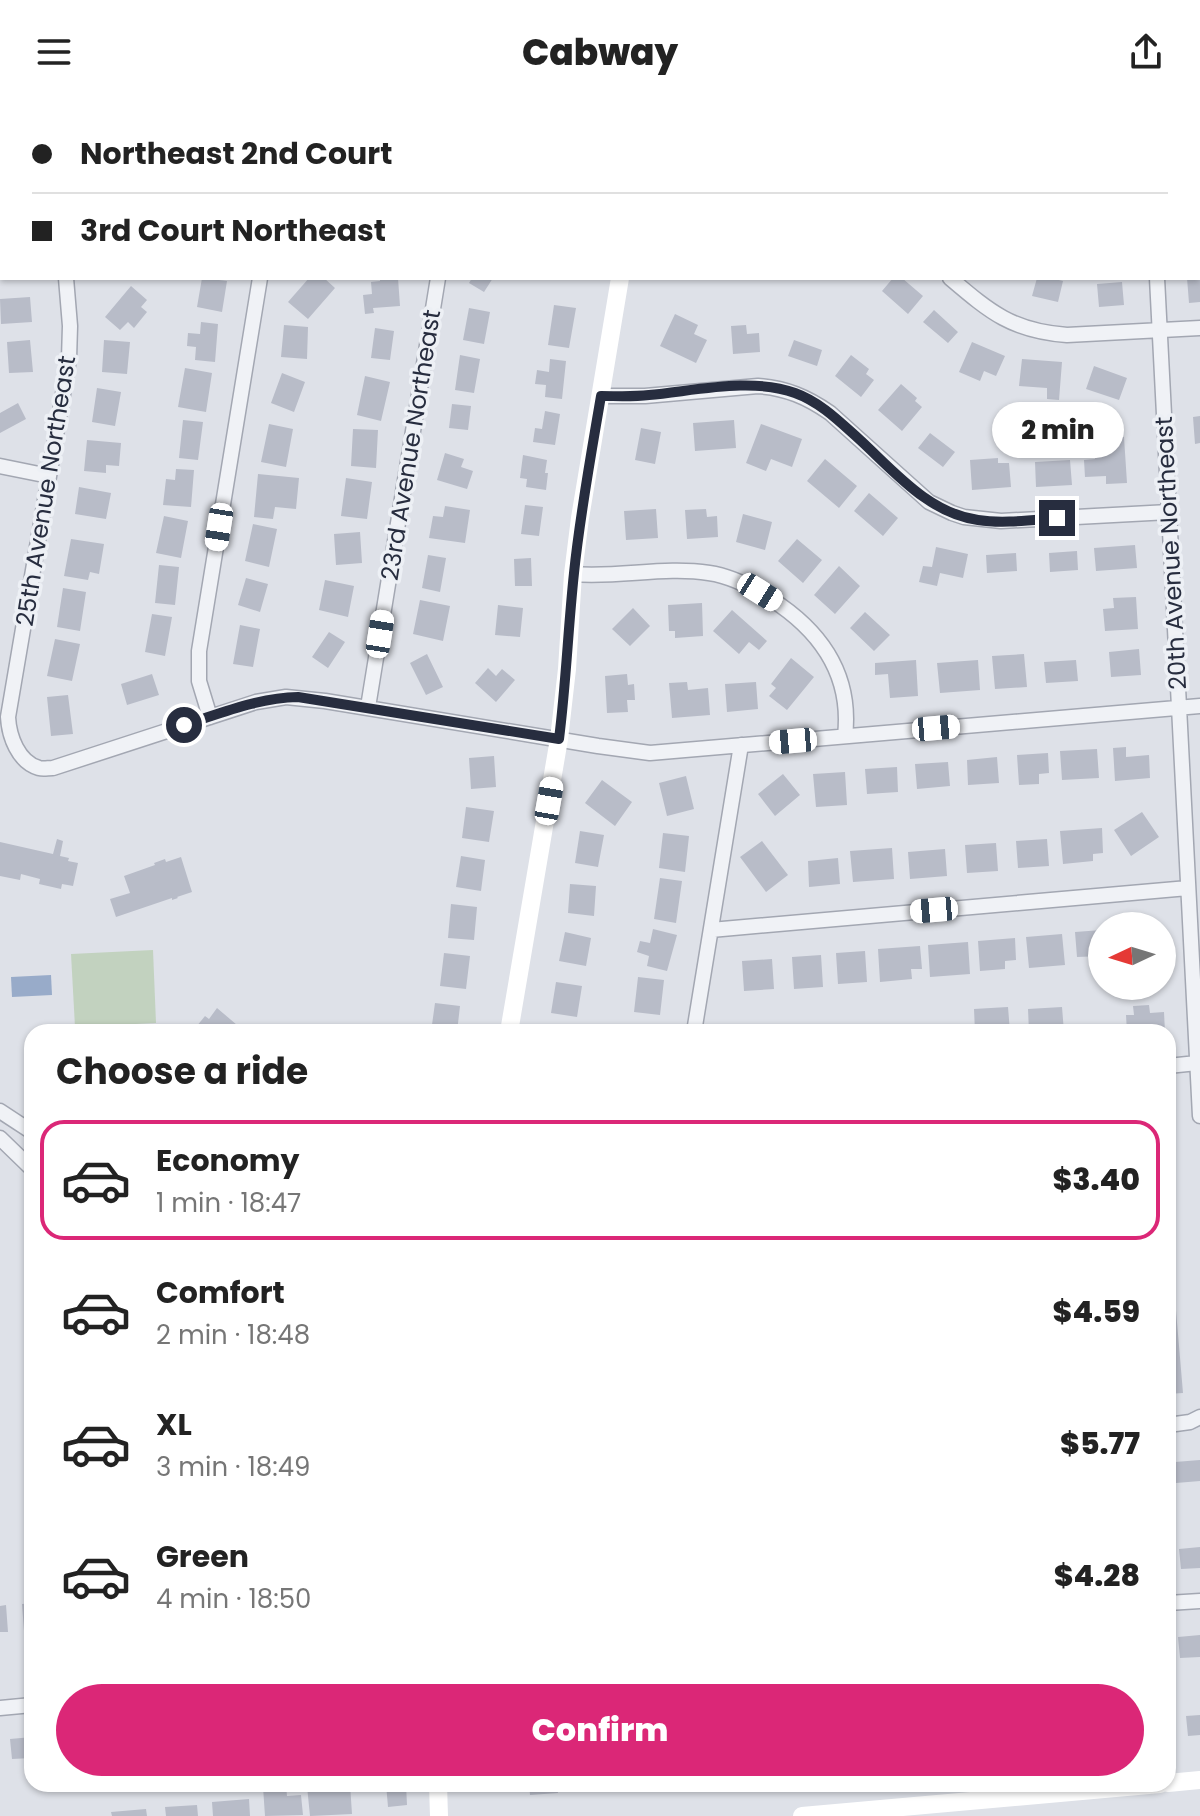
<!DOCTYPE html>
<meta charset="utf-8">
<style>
body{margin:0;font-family:Poppins,sans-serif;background:#f6f6f6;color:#222;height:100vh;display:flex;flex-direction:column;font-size:30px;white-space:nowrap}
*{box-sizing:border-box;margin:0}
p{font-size:26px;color:#767676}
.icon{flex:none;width:44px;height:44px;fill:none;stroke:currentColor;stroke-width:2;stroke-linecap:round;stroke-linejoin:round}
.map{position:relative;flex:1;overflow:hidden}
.side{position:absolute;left:24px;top:920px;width:1152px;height:768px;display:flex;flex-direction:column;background:#fff;border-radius:24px;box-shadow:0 2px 6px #0004}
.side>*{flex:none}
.guide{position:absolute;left:0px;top:0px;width:1200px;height:176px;box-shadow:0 2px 6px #0004;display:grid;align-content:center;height:176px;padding:0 32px;background:#fff}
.needle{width:52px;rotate:266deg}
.tools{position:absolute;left:1088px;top:808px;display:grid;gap:16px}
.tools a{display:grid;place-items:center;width:88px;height:88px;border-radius:50%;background:#fff;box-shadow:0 2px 6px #0004;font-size:40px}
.end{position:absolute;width:36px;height:36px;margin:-18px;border:10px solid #272d3f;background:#fff;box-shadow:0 0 0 4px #fff}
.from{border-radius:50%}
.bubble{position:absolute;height:56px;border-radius:28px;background:#fff;box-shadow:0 2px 6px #0004;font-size:26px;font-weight:800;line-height:56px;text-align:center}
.car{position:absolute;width:24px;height:48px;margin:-24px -12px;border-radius:10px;box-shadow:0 0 6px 2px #0007;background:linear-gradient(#fff 24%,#345 0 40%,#fff 0 76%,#345 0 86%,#fff 0)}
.guide b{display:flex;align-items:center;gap:28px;height:76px;font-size:30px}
.guide b+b{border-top:2px solid #e0e0e0}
.guide i{width:20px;height:20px;background:#222}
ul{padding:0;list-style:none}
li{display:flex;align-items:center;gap:24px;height:120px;margin:0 16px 12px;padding:0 16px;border:4px solid transparent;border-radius:24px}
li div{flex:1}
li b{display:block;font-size:30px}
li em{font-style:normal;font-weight:800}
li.on{border-color:#db2777}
li>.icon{width:72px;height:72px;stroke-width:1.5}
h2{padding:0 32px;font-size:36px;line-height:96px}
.cta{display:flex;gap:16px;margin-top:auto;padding:16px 32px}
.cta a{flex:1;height:92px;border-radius:48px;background:#db2777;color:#fff;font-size:32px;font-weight:800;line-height:92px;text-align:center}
header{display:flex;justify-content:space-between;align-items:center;height:104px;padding:0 32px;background:#fff;font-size:36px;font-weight:800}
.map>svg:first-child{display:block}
.green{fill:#c2d2bf}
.water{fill:#98abc9}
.building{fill:#b8bcc8}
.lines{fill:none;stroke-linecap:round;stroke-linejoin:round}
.street-casing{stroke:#a3a7b2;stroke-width:17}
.street{stroke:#f0f2f6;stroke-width:14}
.secondary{stroke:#fff;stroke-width:18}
.route{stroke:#272d3f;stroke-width:10}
.labels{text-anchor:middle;stroke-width:7;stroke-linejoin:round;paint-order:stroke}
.street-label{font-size:24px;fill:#272d3f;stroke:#edf0f5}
</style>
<header><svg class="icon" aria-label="menu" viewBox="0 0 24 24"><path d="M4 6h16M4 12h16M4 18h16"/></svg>Cabway<svg class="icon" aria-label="share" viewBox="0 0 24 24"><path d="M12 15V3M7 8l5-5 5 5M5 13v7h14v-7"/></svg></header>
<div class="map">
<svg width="1200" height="1712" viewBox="0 0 1200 1712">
<rect width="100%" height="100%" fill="#dee1e8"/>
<!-- green -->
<path class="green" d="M153,846L156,919L75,923L71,850Z"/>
<!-- water -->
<path class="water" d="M51,871L52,891L12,893L11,873Z"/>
<!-- building -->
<path class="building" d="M202,174L227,177L222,208L197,203Z
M309,174H324L335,184L308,215L288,198Z
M380,174H398L400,202L373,204L374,209L365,210L363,191L372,190L371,178L380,177Z
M472,174H493L484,188L469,179Z
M893,174H902L923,192L908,210L882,187Z
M1037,174H1050L1063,177L1058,198L1032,192Z
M1187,174H1200V198L1189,199Z
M1122,178L1124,201L1099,203L1097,180Z
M131,182L147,196L141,203L147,208L134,224L128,218L120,226L105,213Z
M30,193L32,218L1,220L0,195Z
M554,201L576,204L569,244L548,241Z
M469,204L490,208L484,240L463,236Z
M934,206L958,228L948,239L923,218Z
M675,210L698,221L694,230L707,236L696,259L660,242Z
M201,218L218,220L215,258L195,256L196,243L187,242L188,229L200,230Z
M284,221L308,223L307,255L281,253Z
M746,221L747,230L759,229L760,248L733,250L731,222Z
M375,224L394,227L390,256L371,254Z
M30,236L33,268L9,269L7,238Z
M104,236L130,238L127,270L102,268Z
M794,236L822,246L817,262L788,252Z
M972,238L1005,252L996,272L984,267L980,277L959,268Z
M460,251L480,255L474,289L455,286Z
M851,251L869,265L866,270L874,276L861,293L835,272Z
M550,255L566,257L562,295L545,293L546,281L535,280L537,266L549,268Z
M1022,255L1062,258L1059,296L1047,295V284L1019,282Z
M1094,262L1127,274L1119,296L1086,285Z
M185,264L212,269L206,308L178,303Z
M282,269L305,278L294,308L271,299Z
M365,272L390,278L381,317L357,311Z
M901,280L917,294L915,297L922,303L902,327L878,306Z
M97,284L121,288L115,322L92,318Z
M18,299L26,315L0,329V309Z
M452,300L471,302L468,326L449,324Z
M545,307L560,310L555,341L533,338L535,324L542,325Z
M1200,312V339L1195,340L1193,313Z
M183,316L203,318L198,356L179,354Z
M734,316L736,344L695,347L693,319Z
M269,320L293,325L286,363L261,358Z
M761,320L802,335L792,363L771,355L766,367L746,359Z
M641,324L661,328L655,360L635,356Z
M353,325L378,326L376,364L351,362Z
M930,329L955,348L943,363L918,344Z
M1124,333L1127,379L1106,380V372L1085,373L1084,356L1095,355L1094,335Z
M87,336L121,339L119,362L106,361V369L84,367Z
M445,349L464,355L461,363L473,367L467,385L437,376Z
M523,351L547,356L545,369H548L546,386L526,383L527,375L520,374Z
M998,354V359H1009L1011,383L972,386L970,356Z
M825,355L857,382L839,404L807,377Z
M1070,356L1072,381L1036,383L1035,358Z
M176,365L194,366L191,403L163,401L166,375L175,376Z
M258,370L299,374L296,405L275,403L273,415L254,413Z
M346,374L372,378L367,415L341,412Z
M79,383L111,389L106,415L75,410Z
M869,389L898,414L883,432L854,407Z
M525,401L543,403L539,432L521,430Z
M445,402L470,406L465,439L429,434L433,412L443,413Z
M656,405L658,434L626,436L624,407Z
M706,405L707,413L717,412L718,433L687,435L685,406Z
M743,410L772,418L765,446L736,438Z
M164,412L188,417L181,454L156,449Z
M253,420L277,425L269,463L245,457Z
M360,428L362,459L336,461L334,430Z
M71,435L104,440L99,470L90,468L88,476L64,472Z
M797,435L822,456L803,479L778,457Z
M1135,441L1137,464L1096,467L1094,444Z
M936,443L968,450L963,474L940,469L937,482L919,478L923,462L932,463Z
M1077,447L1078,466L1050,468L1049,449Z
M1016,449L1017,467L987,469L986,451Z
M428,451L446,454L440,488L422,484Z
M531,454L532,482H515L514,455Z
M159,461L179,463L175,501L155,499Z
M839,462L860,482L835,510L814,491Z
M246,474L268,480L260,508L238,501Z
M325,476L354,482L348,513L319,506Z
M63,484L86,488L80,527L57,523Z
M1136,493L1138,525L1105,527L1103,505L1114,504L1113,494Z
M420,496L450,502L443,537L413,530Z
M702,499L703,532L675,534V527H669L668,501Z
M498,501L523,504L520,533L495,531Z
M633,504L650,522L630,542L612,525Z
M732,506L767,537L759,546L749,538L739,550L713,527Z
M865,508L890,531L874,547L850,524Z
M152,510L172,513L165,552L145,548Z
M240,521L260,525L253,563L233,560Z
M329,528L345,538L328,564L312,553Z
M55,535L80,540L72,577L47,572Z
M1139,545L1141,571L1111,573L1109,548Z
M427,550L443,583L426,591L410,559Z
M1024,550L1027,583L995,585L992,552Z
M791,554L814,573L787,606L769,592L776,584L771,580Z
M916,556L918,592L890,594L888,570L875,571V559Z
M978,556L980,586L940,589L937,559Z
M1076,556L1078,577L1046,579L1044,558Z
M488,564L496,572L502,565L515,576L496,598L475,579Z
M152,570L159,591L127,601L121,580Z
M627,570L628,581L634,580L635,596H627L628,608L607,609L605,572Z
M687,578L688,586L708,584L710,611L672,614L669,579Z
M756,578L758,605L727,608L725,580Z
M68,591L73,630L51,632L47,593Z
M1126,643V653L1149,651L1150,674L1115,677L1113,644Z
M1097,645L1099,674L1062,676L1060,647Z
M1048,649L1049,669L1039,670V680L1019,681L1017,651Z
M494,652L496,683L471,685L469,654Z
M997,653L999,679L968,681L967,656Z
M948,658L950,682L917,685L915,660Z
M897,663L898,688L867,690L865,665Z
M845,668L847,701L816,703L813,670Z
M783,670L800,691L775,712L758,690Z
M686,672L694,705L667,712L659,679Z
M602,676L632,698L615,722L585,699Z
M466,703L494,707L489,738L462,734Z
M1142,708L1159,733L1131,752L1114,726Z
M1102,724L1103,749L1093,750V757L1063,760L1060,727Z
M580,727L604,731L598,763L575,759Z
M663,729L689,732L685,768L659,764Z
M57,735L63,737L60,752L69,754L68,757L78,759L73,782L62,780L61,785L39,780L40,775L21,770L20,776L0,772V738L53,750Z
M1047,735L1049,762L1018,764L1016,737Z
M762,737L788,771L766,788L740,753Z
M996,739L998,767L967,769L965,741Z
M892,744L894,775L853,778L850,747Z
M945,745L947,772L910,775L908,748Z
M461,752L485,756L481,787L456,783Z
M181,753L192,788L177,793L178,794L172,796V794L116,813L110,795L130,789L124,772L155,761L154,759L165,755L166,758Z
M838,754L840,780L809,783L808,757Z
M660,774L682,777L676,819L654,815Z
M570,780L596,782L594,812L568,809Z
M451,800L477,803L474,836L448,834Z
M653,825L677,831L667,867L647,862L649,852L637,848L640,837L650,839Z
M1102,826V852L1077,853L1075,828Z
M565,828L591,834L586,862L559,857Z
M1062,830L1065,861L1029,864L1026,833Z
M1015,834L1016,856L1005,857V865L980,867L978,837Z
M968,838L970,870L930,873L928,841Z
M920,842L922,865H911L912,875L880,878L878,845Z
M865,847L867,878L838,880L836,849Z
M444,849L470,852L466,885L440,882Z
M821,851L823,883L794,885L792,853Z
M772,855L774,885L744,887L742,857Z
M638,873L664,876L660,911L634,908Z
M556,878L582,882L577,913L551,909Z
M435,899L460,902L457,928H431Z
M1149,901L1150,909L1164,908L1165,928H1127L1126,911H1134L1133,902Z
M1008,903L1010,928H975L974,905Z
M1062,903L1064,928H1029L1028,905Z
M217,904L237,921L231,928H192L205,912L209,915Z
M945,920L946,928H924L923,922Z
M631,922L659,926L658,928H630Z
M1168,1183H1174L1183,1289L1168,1290Z
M1200,1356V1377L1176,1379L1175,1358Z
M1200,1443V1464L1181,1465L1179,1445Z
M32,1499V1526L24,1527L22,1500Z
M6,1501L8,1528H0V1502Z
M1200,1531V1553L1180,1554L1178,1533Z
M1200,1611V1631L1188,1632L1186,1612Z
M32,1633V1654L12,1655L10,1635Z
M328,1680H350L352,1710L310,1712L307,1682Z
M386,1680H406L407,1701L388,1703Z
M529,1680H557L558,1689L530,1691Z
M576,1680H617V1683L577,1686Z
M286,1681L287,1692L301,1691L303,1711L265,1712L263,1683Z
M249,1695L250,1712H213L212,1698Z
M197,1701L198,1712H166L165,1703Z
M146,1705L147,1712H112L111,1708Z"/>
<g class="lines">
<!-- street casing -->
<g class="street-casing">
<path id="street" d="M50,0V2
M1149,0V2
M0,162H2
M66,174L70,222L69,255L8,613C9,632 18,658 39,664C43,665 48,664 53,664L256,598L286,593L325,597L598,642L650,649L1200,602
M950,174C990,208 1012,227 1067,231L1200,224
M1157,174L1200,1012
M601,292H645L758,282C786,284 807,293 830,309L929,398L952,409L964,413L1001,417L1169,408
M0,362L49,372
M573,470C619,474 664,462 709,469C730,472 752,483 771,495C821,527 852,571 845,632
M368,603L438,174
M210,613L199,577V547L260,174
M711,826L1188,784
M694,928L741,641
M1168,962L1197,959
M0,1007L32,1028
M0,1034L32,1065
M1168,1321L1190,1318L1200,1313
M1168,1499L1200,1497
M0,1604L32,1601"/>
</g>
<!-- street -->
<use href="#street" class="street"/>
<!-- secondary -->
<path class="secondary" d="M646,2V0
M509,928L559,635L567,565L573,470L580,414L620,174
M1168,1679L1200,1676
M438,1680L439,1712
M802,1712L1160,1680"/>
</g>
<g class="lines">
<!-- route -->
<path class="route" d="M184,621C222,609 258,594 298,593L559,635C566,580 568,525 574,469C580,410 591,351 601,292C617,292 633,293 649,291C694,287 752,273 795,289C820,298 839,317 859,335C894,367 928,409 978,416C1003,420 1031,416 1057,414"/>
</g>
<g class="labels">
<!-- street labels -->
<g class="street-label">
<text transform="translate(411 341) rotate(-81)" y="8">23rd Avenue Northeast</text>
<text transform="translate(46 387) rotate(-81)" y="8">25th Avenue Northeast</text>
<text transform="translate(1171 449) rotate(-93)" y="8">20th Avenue Northeast</text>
</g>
</g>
</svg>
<div class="tools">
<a><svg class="needle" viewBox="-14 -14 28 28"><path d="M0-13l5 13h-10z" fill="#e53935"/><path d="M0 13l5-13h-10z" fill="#767676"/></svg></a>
</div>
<i class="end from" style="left:184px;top:621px"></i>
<i class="end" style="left:1057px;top:414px"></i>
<div class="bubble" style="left:992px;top:298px;width:132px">2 min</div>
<i class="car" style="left:219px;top:423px;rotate:189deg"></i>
<i class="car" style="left:760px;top:488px;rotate:122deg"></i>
<i class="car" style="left:380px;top:530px;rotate:9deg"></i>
<i class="car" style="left:936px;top:624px;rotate:85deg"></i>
<i class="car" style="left:793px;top:637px;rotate:265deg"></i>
<i class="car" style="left:549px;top:697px;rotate:10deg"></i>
<i class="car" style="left:934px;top:806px;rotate:265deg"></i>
<div class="guide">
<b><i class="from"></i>Northeast 2nd Court</b>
<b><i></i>3rd Court Northeast</b>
</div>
<section class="side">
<h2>Choose a ride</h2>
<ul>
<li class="on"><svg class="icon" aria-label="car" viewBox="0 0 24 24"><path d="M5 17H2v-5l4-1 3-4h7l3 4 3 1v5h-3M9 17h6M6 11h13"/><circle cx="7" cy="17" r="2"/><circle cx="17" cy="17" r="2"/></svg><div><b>Economy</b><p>1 min · 18:47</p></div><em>$3.40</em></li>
<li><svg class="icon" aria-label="car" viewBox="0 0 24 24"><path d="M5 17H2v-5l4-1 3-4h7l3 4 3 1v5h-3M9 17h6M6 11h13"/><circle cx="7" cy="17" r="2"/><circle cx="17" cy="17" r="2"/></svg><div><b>Comfort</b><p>2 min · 18:48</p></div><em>$4.59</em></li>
<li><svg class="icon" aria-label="car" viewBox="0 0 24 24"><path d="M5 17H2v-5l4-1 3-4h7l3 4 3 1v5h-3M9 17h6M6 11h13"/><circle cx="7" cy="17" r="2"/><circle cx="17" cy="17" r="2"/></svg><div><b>XL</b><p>3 min · 18:49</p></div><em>$5.77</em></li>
<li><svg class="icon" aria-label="car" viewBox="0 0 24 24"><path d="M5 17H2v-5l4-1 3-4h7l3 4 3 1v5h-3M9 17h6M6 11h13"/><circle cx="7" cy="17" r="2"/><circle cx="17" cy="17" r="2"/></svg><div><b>Green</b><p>4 min · 18:50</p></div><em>$4.28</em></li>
</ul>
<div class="cta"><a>Confirm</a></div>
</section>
</div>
